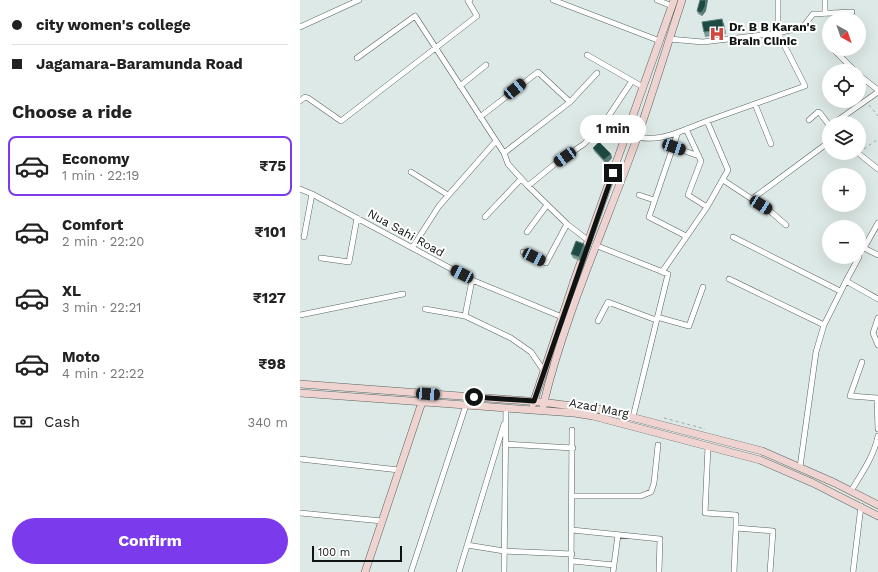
<!DOCTYPE html>
<meta charset="utf-8">
<style>
body{margin:0;font-family:"Work Sans",sans-serif;background:#f6f6f6;color:#222;height:100vh;display:flex;flex-direction:column;font-size:15px;white-space:nowrap}
*{box-sizing:border-box;margin:0}
p{font-size:13px;color:#767676}
.icon{flex:none;width:22px;height:22px;fill:none;stroke:currentColor;stroke-width:2;stroke-linecap:round;stroke-linejoin:round}
.map{position:relative;flex:1;overflow:hidden}
.side{display:flex;flex-direction:column;background:#fff;width:300px}
.side>*{flex:none}
.hud{display:grid;align-content:center;height:88px;padding:0 12px;background:#fff}
.needle{width:26px;rotate:140deg}
.controls{position:absolute;left:522px;top:12px;display:grid;gap:8px}
.controls a{display:grid;place-items:center;width:44px;height:44px;border-radius:50%;background:#fff;box-shadow:0 4px 16px #0002;font-size:20px}
.scale{position:absolute;left:12px;bottom:10px;width:90px;box-sizing:border-box;padding-left:4px;border:2px solid #0f1312;border-top:0;font-size:11px;line-height:14px;white-space:nowrap;color:#0f1312;-webkit-text-stroke:3px #fff;paint-order:stroke}
.end{position:absolute;width:18px;height:18px;margin:-9px;border:5px solid #0f1312;background:#fff;box-shadow:0 0 0 2px #fff}
.from{border-radius:50%}
.bubble{position:absolute;height:28px;border-radius:14px;background:#fff;box-shadow:0 4px 16px #0002;font-size:13px;font-weight:700;line-height:28px;text-align:center}
.car{position:absolute;width:12px;height:24px;margin:-12px -6px;border-radius:5px;box-shadow:0 0 3px 1px #0007;background:linear-gradient(#222 24%,#8ab4d8 0 40%,#222 0 76%,#8ab4d8 0 86%,#222 0)}
.hud b{display:flex;align-items:center;gap:14px;height:38px;font-size:15px}
.hud b+b{border-top:1px solid #e0e0e0}
.hud i{width:10px;height:10px;background:#222}
ul{padding:0;list-style:none}
li{display:flex;align-items:center;gap:12px;height:60px;margin:0 8px 6px;padding:0 4px;border:2px solid transparent;border-radius:8px}
li div{flex:1}
li b{display:block;font-size:15px}
li em{font-style:normal;font-weight:700}
li.current{border-color:#7c3aed}
li>.icon{width:36px;height:36px;stroke-width:1.5}
h2{padding:0 12px;font-size:18px;line-height:48px}
.pay{display:flex;align-items:center;gap:10px;height:44px;padding:0 12px;font-size:15px}
.pay p{margin-inline-start:auto}
.cta{display:flex;gap:8px;margin-top:auto;padding:8px 12px}
.cta a{flex:1;height:46px;border-radius:24px;background:#7c3aed;color:#fff;font-size:16px;font-weight:700;line-height:46px;text-align:center}
main{display:flex;flex:1;min-height:0}
.map>svg:first-child{display:block}
.lines{fill:none;stroke-linecap:round;stroke-linejoin:round}
.street-casing{stroke:#596360;stroke-width:6}
.secondary-casing{stroke:#596360;stroke-width:8}
.path{stroke:#9fa8a6;stroke-width:1;stroke-dasharray:3 3;stroke-linecap:butt}
.street{stroke:#fff;stroke-width:5}
.secondary{stroke:#efd3d0;stroke-width:7}
.wall{fill:#7e9a94}
.shaded-wall{fill:#577a74}
.building{fill:#1e4a43;stroke:#577a74}
.route{stroke:#0f1312;stroke-width:5}
.labels{text-anchor:middle;stroke-width:4;stroke-linejoin:round;paint-order:stroke}
.poi-label{font-size:12px;font-weight:bold;fill:#0f1312;stroke:#fff;text-anchor:start}
.street-label{font-size:12px;fill:#0f1312;stroke:#fff}
</style>
<main>
<section class="side">
<div class="hud">
<b><i class="from"></i>city women's college</b>
<b><i></i>Jagamara-Baramunda Road</b>
</div>
<h2>Choose a ride</h2>
<ul>
<li class="current"><svg class="icon" aria-label="car" viewBox="0 0 24 24"><path d="M5 17H2v-5l4-1 3-4h7l3 4 3 1v5h-3M9 17h6M6 11h13"/><circle cx="7" cy="17" r="2"/><circle cx="17" cy="17" r="2"/></svg><div><b>Economy</b><p>1 min · 22:19</p></div><em>₹75</em></li>
<li><svg class="icon" aria-label="car" viewBox="0 0 24 24"><path d="M5 17H2v-5l4-1 3-4h7l3 4 3 1v5h-3M9 17h6M6 11h13"/><circle cx="7" cy="17" r="2"/><circle cx="17" cy="17" r="2"/></svg><div><b>Comfort</b><p>2 min · 22:20</p></div><em>₹101</em></li>
<li><svg class="icon" aria-label="car" viewBox="0 0 24 24"><path d="M5 17H2v-5l4-1 3-4h7l3 4 3 1v5h-3M9 17h6M6 11h13"/><circle cx="7" cy="17" r="2"/><circle cx="17" cy="17" r="2"/></svg><div><b>XL</b><p>3 min · 22:21</p></div><em>₹127</em></li>
<li><svg class="icon" aria-label="car" viewBox="0 0 24 24"><path d="M5 17H2v-5l4-1 3-4h7l3 4 3 1v5h-3M9 17h6M6 11h13"/><circle cx="7" cy="17" r="2"/><circle cx="17" cy="17" r="2"/></svg><div><b>Moto</b><p>4 min · 22:22</p></div><em>₹98</em></li>
</ul>
<div class="pay"><svg class="icon" aria-label="cash" viewBox="0 0 24 24"><path d="M3 7h18v10H3z"/><circle cx="12" cy="12" r="2"/></svg>Cash<p>340 m</p></div>
<div class="cta"><a>Confirm</a></div>
</section>
<div class="map">
<svg width="578" height="572" viewBox="0 0 578 572">
<rect width="100%" height="100%" fill="#dde9e6"/>
<g class="lines">
<!-- street casing -->
<g class="street-casing">
<path id="street" d="M253,0L360,41
M357,0L372,6
M525,14V0
M0,27L59,0
M369,39L403,42L478,33L503,27L513,14L552,12
M533,49L555,71
M287,55L343,87
M57,58L115,16L204,153L208,164L228,186L256,163L284,144L304,123L332,81
M559,75L578,90
M160,86L186,65
M0,101L5,97L8,98L41,121L177,16L168,1L170,0
M455,104L471,144
M180,117L238,72L270,102
M509,120L518,112L520,113L529,125
M407,121L505,86L478,33V0
M534,123L578,92
M386,129L401,161L388,195L407,207
M378,132L349,217L386,236
M326,135C361,144 375,133 407,121L428,170L407,207L362,272
M373,147L399,156
M204,153L270,102L297,73
M558,153L578,169
M111,172L148,195
M423,180L470,211L486,225
M228,186L267,224L289,241
M0,189L12,194
M339,195L354,200
M452,199L529,142
M185,217L221,179
M578,223L564,248L578,255
M227,232L247,205
M4,237L12,194L172,280L165,316L211,338L231,352L244,371
M433,237L540,291
M295,245L368,274L333,417
M112,248L139,206L196,141
M223,252L246,263L267,224
M559,257L546,281L578,299
M21,258L49,262L57,218
M429,279L524,325
M172,280L262,317
M125,309L165,316
M0,315L103,294
M357,317L389,326L403,287
M578,318L573,333L578,345
M298,321L308,302L356,320
M562,362L550,396L577,398L578,429
M205,444L273,448
M408,446L405,513L436,515V528L473,531L470,572
M0,459L99,470
M500,467L516,352L524,325L546,281
M551,491C562,473 574,456 578,436
M272,496H341L351,492L354,483L358,445
M0,513L82,521
M272,530L360,539L359,572
M167,545L204,551L272,554
M272,561L314,565
M111,572L166,405
M159,572L204,424
M204,572L206,408
M271,572L272,430
M313,572L318,535
M434,572L436,528
M553,572L561,506"/>
</g>
<!-- secondary casing -->
<g class="secondary-casing">
<path id="secondary" d="M0,384L241,402L304,410L462,451L535,483L578,505
M0,393L274,413L293,416L460,460L513,483L578,516
M233,404L274,281L374,0
M243,406C265,314 305,227 337,138C353,92 367,46 382,0
M65,572L122,402"/>
</g>
<!-- path -->
<path class="path" d="M569,105L578,116
M564,149L578,139
M364,418L405,429"/>
<!-- street -->
<use href="#street" class="street"/>
<!-- secondary -->
<use href="#secondary" class="secondary"/>
</g>
<!-- wall -->
<path class="wall" d="M397,11H406L402,16L398,14Z
M424,24L426,34L405,37L404,32Z
M293,148L311,154L312,158L306,164L294,151Z
M285,247L280,261L273,258L271,254Z"/>
<!-- shaded-wall -->
<path class="shaded-wall" d="M406,0H408L406,11L402,16L401,13Z
M422,19L424,24L426,34L424,29Z
M311,154L312,158L306,164L304,160Z
M284,244L285,247L280,261L279,257Z"/>
<!-- building -->
<path class="building" d="M400,0H406L405,7L401,13L397,11Z
M422,19L424,29L404,32L402,22Z
M299,142L311,154L304,160L293,148Z
M276,241L284,244L279,257L271,254Z"/>
<g class="lines">
<!-- route -->
<path class="route" d="M174,397L234,401L313,173"/>
</g>
<!-- icons -->
<defs>
<g id="hospital-bare" transform="scale(1.2)"><path d="M-5-5h3v3.5h4V-5h3V5h-3V1.5h-4V5h-3Z" fill="#d3453d" stroke="#fff" stroke-width="2.5" paint-order="stroke"/></g>
</defs>
<g fill-rule="evenodd">
<use href="#hospital-bare" x="417" y="34"/>
</g>
<g class="labels">
<!-- poi labels -->
<g class="poi-label">
<text x="429" y="31">Dr. B B Karan's<tspan x="429" dy="14">Brain Clinic</tspan></text>
</g>
<!-- street labels -->
<g class="street-label">
<text transform="translate(106 233) rotate(29)" y="4">Nua Sahi Road</text>
<text transform="translate(299 408) rotate(11)" y="4">Azad Marg</text>
</g>
</g>
</svg>
<div class="controls">
<a><svg class="needle" viewBox="-14 -14 28 28"><path d="M0-13l5 13h-10z" fill="#e53935"/><path d="M0 13l5-13h-10z" fill="#767676"/></svg></a>
<a><svg class="icon" aria-label="locate" viewBox="0 0 24 24"><circle cx="12" cy="12" r="6"/><path d="M12 2v4M12 18v4M2 12h4M18 12h4"/></svg></a>
<a><svg class="icon" aria-label="layers" viewBox="0 0 24 24"><path d="M12 4l9 5-9 5-9-5zM3 14l9 5 9-5"/></svg></a>
<a>+</a>
<a>−</a>
</div>
<div class="scale">100 m</div>
<i class="end from" style="left:174px;top:397px"></i>
<i class="end" style="left:313px;top:173px"></i>
<div class="bubble" style="left:280px;top:115px;width:66px">1 min</div>
<i class="car" style="left:215px;top:89px;rotate:51deg"></i>
<i class="car" style="left:374px;top:147px;rotate:109deg"></i>
<i class="car" style="left:265px;top:157px;rotate:236deg"></i>
<i class="car" style="left:461px;top:205px;rotate:122deg"></i>
<i class="car" style="left:234px;top:257px;rotate:116deg"></i>
<i class="car" style="left:162px;top:274px;rotate:296deg"></i>
<i class="car" style="left:128px;top:394px;rotate:94deg"></i>
</div>
</main>
